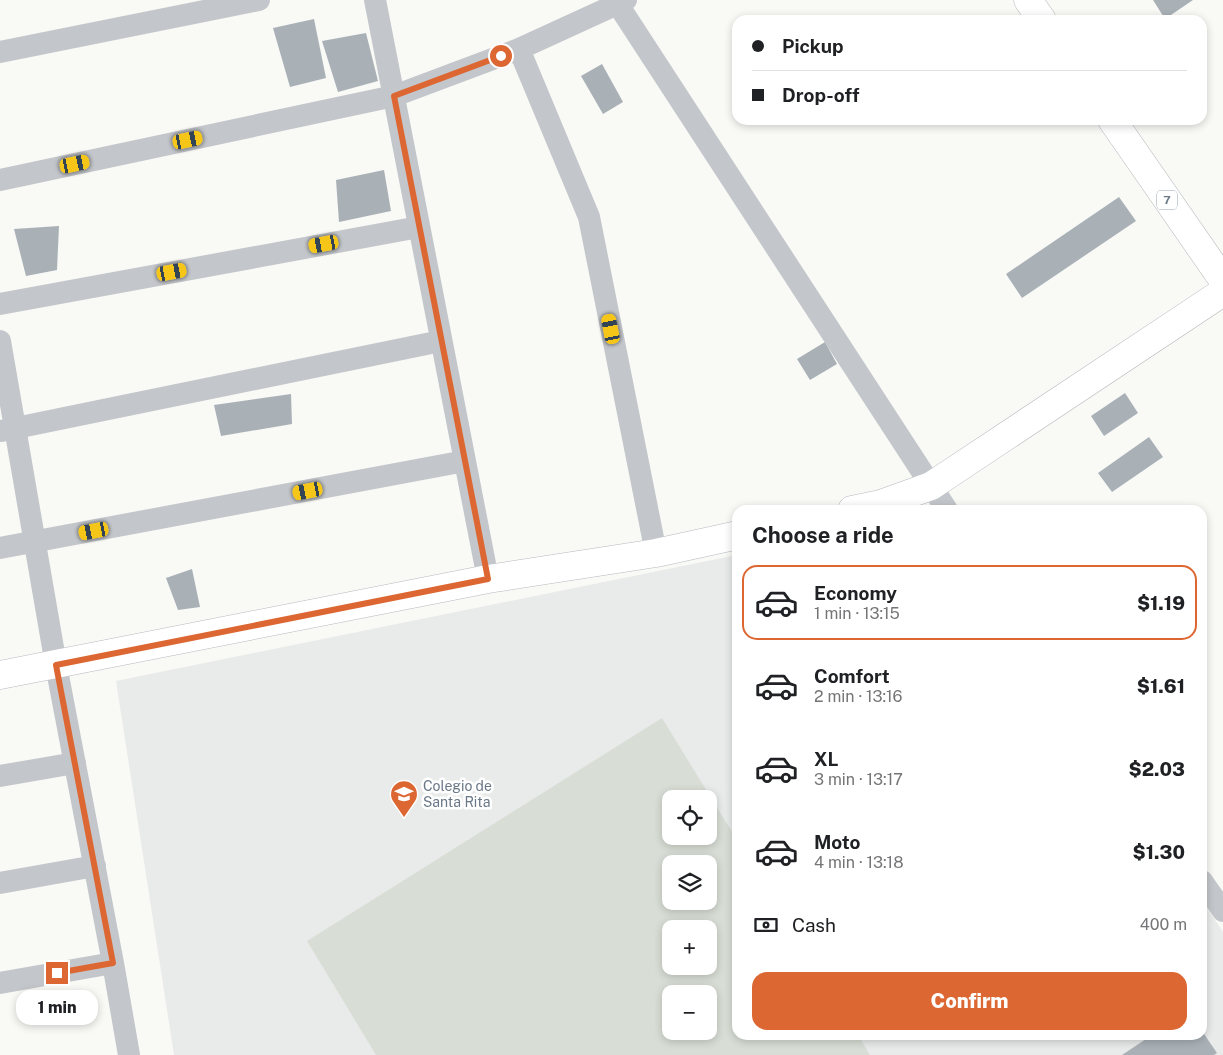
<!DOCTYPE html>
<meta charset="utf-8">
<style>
body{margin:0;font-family:"Public Sans",sans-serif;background:#f6f6f6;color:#202124;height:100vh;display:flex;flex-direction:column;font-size:19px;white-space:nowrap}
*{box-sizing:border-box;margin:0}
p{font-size:16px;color:#757577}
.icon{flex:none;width:28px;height:28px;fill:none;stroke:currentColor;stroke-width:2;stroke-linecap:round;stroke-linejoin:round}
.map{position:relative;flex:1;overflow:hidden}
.side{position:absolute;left:732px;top:505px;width:475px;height:535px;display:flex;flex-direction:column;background:#fff;border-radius:15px;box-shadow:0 2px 8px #0003}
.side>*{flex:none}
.top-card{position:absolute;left:732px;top:15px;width:475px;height:110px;border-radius:15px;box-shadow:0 2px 8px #0003;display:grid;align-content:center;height:110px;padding:0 20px;background:#fff}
.buttons{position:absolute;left:662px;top:790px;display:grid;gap:10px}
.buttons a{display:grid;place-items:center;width:55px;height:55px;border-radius:10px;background:#fff;box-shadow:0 2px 8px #0003;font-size:25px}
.end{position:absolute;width:22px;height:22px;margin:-11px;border:6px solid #dd6732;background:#fff;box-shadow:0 0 0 2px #fff}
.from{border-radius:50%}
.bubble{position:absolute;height:35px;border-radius:15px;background:#fff;box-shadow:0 2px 8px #0003;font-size:16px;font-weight:800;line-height:35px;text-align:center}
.car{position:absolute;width:15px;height:30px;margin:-15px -8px;border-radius:6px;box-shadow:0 0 4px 1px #0007;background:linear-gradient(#f5c518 24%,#345 0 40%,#f5c518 0 76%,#345 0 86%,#f5c518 0)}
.top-card b{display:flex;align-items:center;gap:18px;height:48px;font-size:19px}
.top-card b+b{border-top:1px solid #e0e0e0}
.top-card i{width:12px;height:12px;background:#202124}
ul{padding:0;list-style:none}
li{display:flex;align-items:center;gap:15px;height:75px;margin:0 10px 8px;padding:0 10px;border:2px solid transparent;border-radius:15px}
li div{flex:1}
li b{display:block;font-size:19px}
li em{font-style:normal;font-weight:800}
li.selected{border-color:#dd6732}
li>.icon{width:45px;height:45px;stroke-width:1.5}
h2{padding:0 20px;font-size:22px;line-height:60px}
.pay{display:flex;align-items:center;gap:12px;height:55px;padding:0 20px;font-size:19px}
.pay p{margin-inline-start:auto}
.primary-button{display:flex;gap:10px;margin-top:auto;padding:10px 20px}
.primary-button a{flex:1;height:58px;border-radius:15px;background:#dd6732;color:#fff;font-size:20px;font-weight:800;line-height:58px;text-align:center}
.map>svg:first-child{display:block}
.built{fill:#e9ebea;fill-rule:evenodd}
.green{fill:#d8ded6;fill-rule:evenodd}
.building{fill:#a9b1b7}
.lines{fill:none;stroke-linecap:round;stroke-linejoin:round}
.secondary-casing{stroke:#b5babf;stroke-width:29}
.highway-casing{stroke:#b6b9bd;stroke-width:29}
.street{stroke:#c3c6ca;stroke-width:22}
.secondary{stroke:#fff;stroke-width:28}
.highway{stroke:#fff;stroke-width:28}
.route{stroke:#dd6732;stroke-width:6}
.labels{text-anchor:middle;stroke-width:5;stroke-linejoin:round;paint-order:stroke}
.shield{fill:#fff;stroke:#96a0aa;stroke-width:1}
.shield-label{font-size:12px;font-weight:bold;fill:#697786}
.poi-label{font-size:14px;fill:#697786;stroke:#fff;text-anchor:start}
</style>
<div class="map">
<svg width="1223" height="1055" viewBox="0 0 1223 1055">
<rect width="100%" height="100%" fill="#f9f9f6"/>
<!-- built -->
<path class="built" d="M737,555L738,1035H1202L1203,902L1223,932V1055H174L116,681ZM671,799H709V836H671ZM671,864H709V901H671ZM671,929H709V966H671ZM671,994H709V1031H671Z"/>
<!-- green -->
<path class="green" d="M662,718L737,840L738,1035H858L870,1055H376L307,941ZM671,799H709V836H671ZM671,864H709V901H671ZM671,929H709V966H671ZM671,994H709V1031H671Z"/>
<!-- building -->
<path class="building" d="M1153,0H1193L1165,19Z
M314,19L326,78L290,87L273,28Z
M366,33L378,81L338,92L322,41Z
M602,64L623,102L603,114L581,76Z
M384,170L391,211L339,222L336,180Z
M1119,197L1136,221L1022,298L1006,274Z
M59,226L57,270L26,276L14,229Z
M825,342L837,364L810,380L797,359Z
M1125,393L1138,413L1104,436L1091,416Z
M291,394L292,424L221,436L214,405Z
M1149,437L1163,457L1112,492L1098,473Z
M192,569L200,607L178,610L166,578Z
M1202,1031L1217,1053L1214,1055H1122L1146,1039L1143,1035H1202Z"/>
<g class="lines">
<!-- secondary casing -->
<g class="secondary-casing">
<path id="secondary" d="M852,510L881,504L931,486L1223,292
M0,675L488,579L656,553L738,535"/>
</g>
<!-- highway casing -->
<g class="highway-casing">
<path id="highway" d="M1028,0L1042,20
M1112,120L1223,280"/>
</g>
<!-- street -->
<path class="street" d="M375,0L488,579
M615,0L947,510
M519,49L589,217L656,553
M0,52L259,0
M0,180L394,96L519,49L626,0
M0,304L419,227
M0,341L56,665L113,963L129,1055
M1,431L441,341
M0,548L465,461
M0,776L75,763
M1202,881L1223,911
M0,883L95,866
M0,983L113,963"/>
<!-- secondary -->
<use href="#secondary" class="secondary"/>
<!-- highway -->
<use href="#highway" class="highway"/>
</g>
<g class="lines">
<!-- route -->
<path class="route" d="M57,973L113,963L56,665L488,579L394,96L501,56"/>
</g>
<!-- icons -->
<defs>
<g id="university-pin" transform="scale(1.4375)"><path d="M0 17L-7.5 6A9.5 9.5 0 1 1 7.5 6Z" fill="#dd6732" stroke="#fff"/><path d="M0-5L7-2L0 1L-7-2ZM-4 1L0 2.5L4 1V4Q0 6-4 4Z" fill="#fff"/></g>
</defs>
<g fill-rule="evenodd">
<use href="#university-pin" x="404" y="794"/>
</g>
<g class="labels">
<!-- shield labels -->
<rect class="shield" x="1157" y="190.5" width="20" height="19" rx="4"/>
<g class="shield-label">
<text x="1167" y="204">7</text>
</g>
<!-- poi labels -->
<g class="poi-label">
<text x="423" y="791">Colegio de<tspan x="423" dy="16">Santa Rita</tspan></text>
</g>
</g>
</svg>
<div class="buttons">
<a><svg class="icon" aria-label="locate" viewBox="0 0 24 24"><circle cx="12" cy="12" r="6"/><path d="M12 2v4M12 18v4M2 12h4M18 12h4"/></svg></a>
<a><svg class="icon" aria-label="layers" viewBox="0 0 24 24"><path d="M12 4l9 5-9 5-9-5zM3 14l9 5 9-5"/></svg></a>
<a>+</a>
<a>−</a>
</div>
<i class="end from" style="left:501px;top:56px"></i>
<i class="end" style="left:57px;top:973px"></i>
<div class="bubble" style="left:16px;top:990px;width:82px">1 min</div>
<i class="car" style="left:188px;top:140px;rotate:78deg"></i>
<i class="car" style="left:75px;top:164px;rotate:78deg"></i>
<i class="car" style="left:324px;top:244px;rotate:260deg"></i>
<i class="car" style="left:172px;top:272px;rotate:80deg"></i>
<i class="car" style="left:611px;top:329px;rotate:349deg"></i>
<i class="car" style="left:308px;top:491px;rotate:259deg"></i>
<i class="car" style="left:94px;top:531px;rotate:259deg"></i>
<div class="top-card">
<b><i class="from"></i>Pickup</b>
<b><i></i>Drop-off</b>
</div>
<section class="side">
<h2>Choose a ride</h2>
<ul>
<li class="selected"><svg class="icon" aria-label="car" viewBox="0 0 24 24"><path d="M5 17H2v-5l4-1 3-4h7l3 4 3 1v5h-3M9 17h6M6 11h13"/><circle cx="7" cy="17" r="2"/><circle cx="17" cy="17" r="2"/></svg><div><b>Economy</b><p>1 min · 13:15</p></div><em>$1.19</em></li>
<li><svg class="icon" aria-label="car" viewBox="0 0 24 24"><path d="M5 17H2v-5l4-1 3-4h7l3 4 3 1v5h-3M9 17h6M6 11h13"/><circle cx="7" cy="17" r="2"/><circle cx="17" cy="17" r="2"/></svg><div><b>Comfort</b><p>2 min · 13:16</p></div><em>$1.61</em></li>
<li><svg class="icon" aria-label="car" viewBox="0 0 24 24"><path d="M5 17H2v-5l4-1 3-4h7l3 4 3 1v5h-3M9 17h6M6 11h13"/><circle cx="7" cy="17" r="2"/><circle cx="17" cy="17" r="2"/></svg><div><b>XL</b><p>3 min · 13:17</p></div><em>$2.03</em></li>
<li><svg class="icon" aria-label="car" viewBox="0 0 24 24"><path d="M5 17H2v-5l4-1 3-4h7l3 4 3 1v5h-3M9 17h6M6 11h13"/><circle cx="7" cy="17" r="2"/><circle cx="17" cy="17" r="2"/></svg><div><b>Moto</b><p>4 min · 13:18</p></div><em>$1.30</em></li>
</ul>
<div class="pay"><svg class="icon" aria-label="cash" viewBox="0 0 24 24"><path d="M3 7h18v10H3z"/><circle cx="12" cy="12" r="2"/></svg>Cash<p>400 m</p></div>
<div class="primary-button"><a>Confirm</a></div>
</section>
</div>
